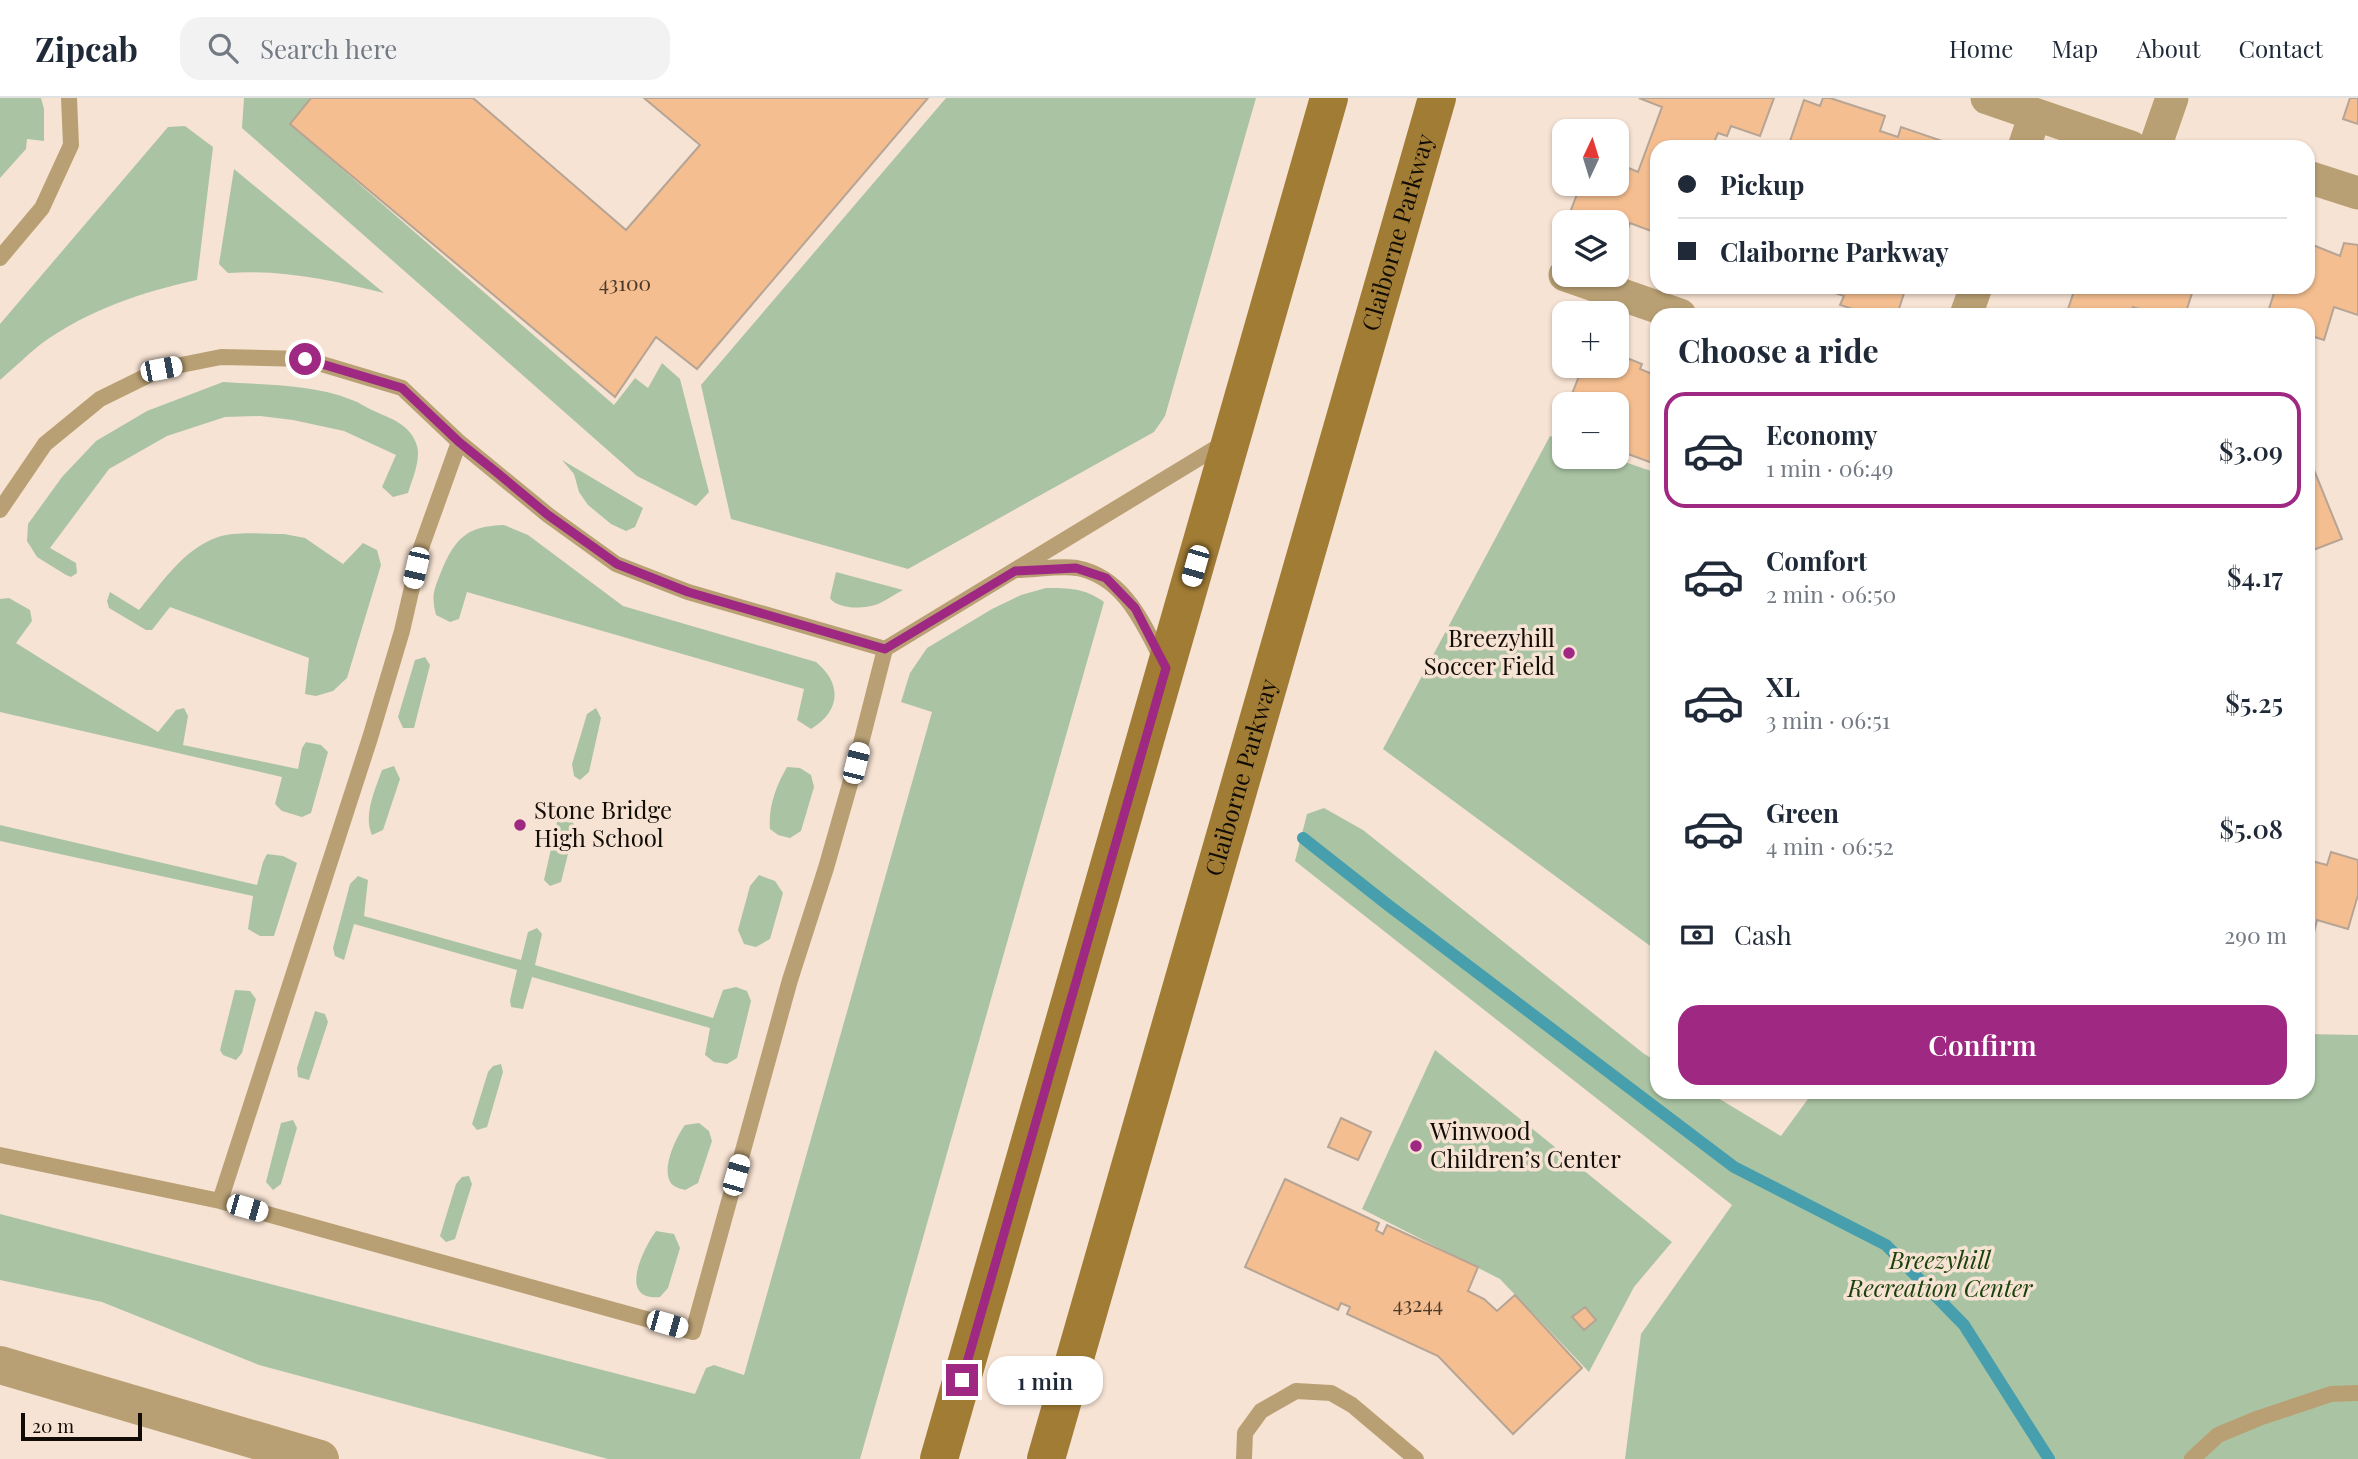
<!DOCTYPE html>
<meta charset="utf-8">
<style>
body{margin:0;font-family:"Playfair Display",serif;background:#f2f2f3;color:#1f2937;height:100vh;display:flex;flex-direction:column;font-size:26px;white-space:nowrap}
*{box-sizing:border-box;margin:0}
p{font-size:23px;color:#747a83}
.icon{flex:none;width:38px;height:38px;fill:none;stroke:currentColor;stroke-width:2;stroke-linecap:round;stroke-linejoin:round}
.map{position:relative;flex:1;overflow:hidden}
.drawer{position:absolute;left:1650px;top:210px;width:665px;height:791px;display:flex;flex-direction:column;background:#fff;border-radius:21px;box-shadow:0 2px 5px #0004}
.drawer>*{flex:none}
.guide{position:absolute;left:1650px;top:42px;width:665px;height:154px;border-radius:21px;box-shadow:0 2px 5px #0004;display:grid;align-content:center;height:154px;padding:0 28px;background:#fff}
.needle{width:46px;rotate:4deg}
.buttons{position:absolute;left:1552px;top:21px;display:grid;gap:14px}
.buttons a{display:grid;place-items:center;width:77px;height:77px;border-radius:14px;background:#fff;box-shadow:0 2px 5px #0004;font-size:35px}
.scale{position:absolute;left:21px;bottom:18px;width:121px;box-sizing:border-box;padding-left:7px;border:4px solid #120c07;border-top:0;font-size:19px;line-height:24px;white-space:nowrap;color:#120c07;-webkit-text-stroke:5px #f7e3d3;paint-order:stroke}
.end{position:absolute;width:32px;height:32px;margin:-16px;border:9px solid #9f2882;background:#fff;box-shadow:0 0 0 4px #fff}
.from{border-radius:50%}
.bubble{position:absolute;height:49px;border-radius:21px;background:#fff;box-shadow:0 2px 5px #0004;font-size:23px;font-weight:600;line-height:49px;text-align:center}
.car{position:absolute;width:21px;height:42px;margin:-21px -10px;border-radius:9px;box-shadow:0 0 5px 2px #0007;background:linear-gradient(#fff 24%,#345 0 40%,#fff 0 76%,#345 0 86%,#fff 0)}
.guide b{display:flex;align-items:center;gap:24px;height:66px;font-size:26px}
.guide b+b{border-top:2px solid #e0e1e3}
.guide i{width:18px;height:18px;background:#1f2937}
ul{padding:0;list-style:none}
li{display:flex;align-items:center;gap:21px;height:116px;margin:0 14px 10px;padding:0 14px;border:4px solid transparent;border-radius:21px}
li div{flex:1}
li b{display:block;font-size:26px}
li em{font-style:normal;font-weight:600}
li.on{border-color:#9f2882}
li>.icon{width:63px;height:63px;stroke-width:1.5}
h2{padding:0 28px;font-size:32px;line-height:84px}
.pay{display:flex;align-items:center;gap:18px;height:77px;padding:0 28px;font-size:26px}
.pay p{margin-inline-start:auto}
.action{display:flex;gap:14px;margin-top:auto;padding:14px 28px}
.action a{flex:1;height:80px;border-radius:21px;background:#9f2882;color:#fff;font-size:28px;font-weight:600;line-height:80px;text-align:center}
header{display:flex;align-items:center;gap:42px;box-sizing:border-box;height:98px;padding:0 35px;background:#fff;border-bottom:2px solid #e0e1e3}
header strong{font-size:33px}
nav{display:flex;gap:38px;margin-inline-start:auto;font-size:24px}
.search{width:490px;height:63px;background:#f2f2f3;display:flex;align-items:center;gap:18px;box-sizing:border-box;padding:0 24px;border-radius:21px;color:#747a83;font-size:26px}
.map>svg:first-child{display:block}
.green{fill:#aac4a3}
.lines{fill:none;stroke-linecap:round;stroke-linejoin:round}
.stream{stroke:#479fae;stroke-width:12}
.building{fill:#f4be90;stroke:#b6a495;stroke-width:2}
.service{stroke:#b9a074;stroke-width:16}
.minor{stroke:#b9a074;stroke-width:33}
.tertiary{stroke:#b9a074;stroke-width:38}
.secondary{stroke:#a17c35;stroke-width:38}
.route{stroke:#9f2882;stroke-width:9}
.poi-dot{fill:#9f2882;stroke:#f7e3d3;stroke-width:2.5}
.labels{text-anchor:middle;stroke-width:7;stroke-linejoin:round;paint-order:stroke}
.number-label{font-size:21px;fill:#4a3829}
.street-label{font-size:24px;fill:#120c07;stroke:#f7e3d3}
.poi-label{font-size:24px;fill:#120c07;stroke:#f7e3d3;text-anchor:start}
.park-label{font-size:24px;font-style:italic;fill:#1a410b;stroke:#f7e3d3}
</style>
<header>
<strong>Zipcab</strong>
<div class="search"><svg class="icon" aria-label="search" viewBox="0 0 24 24"><circle cx="10" cy="10" r="6"/><path d="M15 15l6 6"/></svg>Search here</div>
<nav><a>Home</a><a>Map</a><a>About</a><a>Contact</a></nav>
</header>
<div class="map">
<svg width="2358" height="1361" viewBox="0 0 2358 1361">
<rect width="100%" height="100%" fill="#f7e3d3"/>
<!-- green -->
<path class="green" d="M0,0H41L44,11V43L27,41L26,51L0,80Z
M244,0H311L290,26L614,307L635,280L648,290L662,265L680,281L709,394L696,408L637,378L242,30Z
M946,0H1256L1165,318L1154,334L908,471L731,421L701,287Z
M185,28L213,49L197,182C142,194 88,212 41,246C27,257 14,270 0,282V226L168,29Z
M234,71L384,195C331,182 282,171 228,175L219,166Z
M223,284C265,287 313,286 352,302C359,304 365,309 372,312C389,320 411,326 417,348C421,362 412,382 408,395L393,399L382,389L396,357L344,333L293,322L260,318L225,319L167,338L109,371L50,450L76,465L77,475L71,479L66,477L37,459L27,443L28,426L62,379L96,343L147,313Z
M1550,338L1564,343V359H1610L1657,375V853L1383,651Z
M562,362L643,410L635,429L626,433L611,426L588,407L579,394L574,376Z
M504,427L528,437L623,508L816,564C843,586 840,614 811,631L797,622L804,591L467,494L459,521L450,524L436,517C431,497 434,492 441,474C455,440 467,428 504,427Z
M284,436L305,440L343,466L363,445L377,452L381,467L347,580L333,593L316,598L305,596L309,560L170,509L152,532H146L109,510L107,503L110,494L139,512C162,485 183,451 218,439C235,433 266,436 284,436Z
M836,474L903,492C895,496 887,502 878,506C865,511 838,512 830,500Z
M1046,490C1069,490 1085,490 1104,504L860,1361H608L259,1267L102,1204L0,1182V1116L695,1296L706,1270L714,1267L744,1277L932,614L901,604L910,575L927,550L992,511L1021,497Z
M9,500L30,512L32,523L16,545L158,634L176,612L184,610L188,618L183,647L298,671L302,650L306,644L321,647L328,654L311,715L302,719L282,713L275,706L282,679L0,614V501Z
M425,559L430,567L414,630H403L398,619L415,562Z
M596,610L601,620L589,674L580,682L574,678L572,666L587,616Z
M394,668L400,681L383,732L372,737C363,717 375,692 382,672Z
M787,669L800,670L811,677L814,689L801,733L790,740L778,737L770,731C768,709 776,688 787,669Z
M1324,710L1363,732L1643,955L1657,964V994H1708L1781,1038L1813,994H2308V936L2358,937V1361H1625L1641,1236L1732,1107L1295,763L1307,716Z
M570,720L575,728L561,784L550,788L544,782L557,724Z
M0,727L257,787L263,764L267,756L283,758L297,765L274,838H260L248,831L253,798L0,743Z
M759,777L775,783L783,795L770,841L756,849L744,846L738,832L750,788Z
M358,778L368,782L364,818L521,862L528,834L537,830L542,836L535,867L713,920L723,892L736,889L747,893L751,903L737,960L727,966L714,964L705,957L710,930L532,879L523,911L511,909L510,902L517,872L354,826L344,862L335,858L333,850L350,786Z
M235,892L250,893L256,901L242,955L236,962L223,957L220,952Z
M315,913L325,916L328,924L309,982L298,979L297,970Z
M1435,952L1672,1144L1634,1189L1589,1274L1500,1181L1362,1111Z
M501,966L503,974L487,1029L477,1032L472,1026L488,974L493,968Z
M293,1022L297,1030L281,1086L273,1092L266,1084L281,1025Z
M699,1025L709,1033L712,1043L698,1085L685,1092C682,1091 677,1090 674,1088C658,1076 676,1039 685,1027Z
M469,1078L472,1086L455,1141L446,1144L440,1138L456,1086L462,1079Z
M656,1133L674,1136L680,1150L668,1190L660,1199C617,1203 643,1151 656,1133Z"/>
<g class="lines">
<!-- stream -->
<path class="stream" d="M1303,740L1388,807L1734,1069L1886,1147L1964,1227L2049,1361"/>
</g>
<!-- building -->
<path class="building" d="M311,0H473L626,132L700,47L644,0H928L697,271L656,239L615,299L290,26Z
M1639,0H1774L1760,38L1731,28L1727,38L1718,35L1712,49H1657V144L1651,141L1654,134L1630,125L1625,138L1617,135V124H1589L1569,117L1581,86H1617V65L1638,74L1662,9Z
M1823,0H1830L1885,18L1880,33L1898,39L1901,29L1954,47L1953,49H1788L1804,2L1820,8Z
M2350,0H2358V26L2343,21Z
M2308,145L2340,158L2344,145L2358,147V217L2334,209L2324,242L2308,237V217H2267L2275,192L2264,189H2308Z
M1817,189H1906L1897,217H1871L1840,207L1844,198Z
M2064,189H2194L2185,217H2158L2133,209L2131,217H2066L2074,193Z
M1617,256L1642,266L1640,271L1657,278V359L1655,366L1617,352V306H1598L1572,296L1583,268H1617Z
M2314,372L2342,441L2308,454V374Z
M2331,754L2358,762V797L2348,831L2317,822L2312,842L2308,841V762L2327,767Z
M1341,1020L1371,1034L1358,1062L1328,1049Z
M1285,1081L1379,1125L1376,1132L1383,1136L1387,1127L1478,1169L1468,1193L1484,1201L1497,1213L1515,1197L1582,1270L1513,1336L1438,1258L1347,1216L1350,1209L1341,1205L1338,1212L1245,1169Z
M1585,1209L1596,1222L1584,1232L1572,1219Z"/>
<g class="lines">
<!-- service -->
<path class="service" d="M0,160L42,110L71,47L69,0
M0,412L45,346L100,301L161,271L221,259L305,261L402,290L459,344L548,417L616,466L688,494L885,551L1224,345
M1017,472C1036,472 1059,467 1077,470C1124,479 1143,525 1162,562
M0,1057L220,1103L693,1234L790,882L826,770L856,665L885,551
M220,1103L370,640L402,533L421,450L459,344
M1244,1361L1245,1335L1261,1313L1296,1293L1331,1295L1352,1307L1416,1361
M2192,1361L2218,1337L2259,1320L2331,1296L2358,1295"/>
<!-- minor -->
<path class="minor" d="M1987,0L2131,49
M2024,49L2035,17
M2155,49L2172,0
M2308,79L2358,95
M1565,177L1680,217
M1966,217L1976,189"/>
<!-- tertiary -->
<path class="tertiary" d="M0,1267L320,1361"/>
<!-- secondary -->
<g class="secondary">
<path d="M939,1361L1329,0"/>
<path id="s1" d="M1046,1361L1437,0"/>
</g>
</g>
<g class="lines">
<!-- route -->
<path class="route" d="M305,261L402,290L459,344L495,373L548,417L617,466L688,494L885,551L1015,473L1076,470L1106,480L1135,510L1166,570L962,1282"/>
</g>
<!-- markers -->
<g class="poi-dot">
<circle cx="1569" cy="555" r="7"/>
<circle cx="520" cy="727" r="7"/>
<circle cx="1416" cy="1048" r="7"/>
</g>
<g class="labels">
<!-- number labels -->
<g class="number-label">
<text x="625" y="193">43100</text>
<text x="1418" y="1214">43244</text>
</g>
<!-- street labels -->
<g class="street-label">
<text dy="8" stroke="none"><textPath href="#s1" startOffset="1276">Claiborne Parkway</textPath></text>
<text dy="8" stroke="none"><textPath href="#s1" startOffset="709">Claiborne Parkway</textPath></text>
</g>
<!-- poi labels -->
<g class="poi-label">
<text x="1555" y="549" text-anchor="end">Breezyhill<tspan x="1555" dy="28">Soccer Field</tspan></text>
<text x="534" y="721">Stone Bridge<tspan x="534" dy="28">High School</tspan></text>
<text x="1430" y="1042">Winwood<tspan x="1430" dy="28">Children’s Center</tspan></text>
</g>
<!-- park labels -->
<g class="park-label">
<text x="1940" y="1171">Breezyhill<tspan x="1940" dy="28">Recreation Center</tspan></text>
</g>
</g>
</svg>
<div class="buttons">
<a><svg class="needle" viewBox="-14 -14 28 28"><path d="M0-13l5 13h-10z" fill="#e53935"/><path d="M0 13l5-13h-10z" fill="#747a83"/></svg></a>
<a><svg class="icon" aria-label="layers" viewBox="0 0 24 24"><path d="M12 4l9 5-9 5-9-5zM3 14l9 5 9-5"/></svg></a>
<a>+</a>
<a>−</a>
</div>
<div class="scale">20 m</div>
<i class="end from" style="left:305px;top:261px"></i>
<i class="end" style="left:962px;top:1282px"></i>
<div class="bubble" style="left:987px;top:1258px;width:116px">1 min</div>
<i class="car" style="left:161px;top:271px;rotate:79deg"></i>
<i class="car" style="left:1195px;top:468px;rotate:196deg"></i>
<i class="car" style="left:416px;top:470px;rotate:193deg"></i>
<i class="car" style="left:856px;top:665px;rotate:14deg"></i>
<i class="car" style="left:736px;top:1077px;rotate:16deg"></i>
<i class="car" style="left:247px;top:1110px;rotate:106deg"></i>
<i class="car" style="left:667px;top:1226px;rotate:106deg"></i>
<div class="guide">
<b><i class="from"></i>Pickup</b>
<b><i></i>Claiborne Parkway</b>
</div>
<section class="drawer">
<h2>Choose a ride</h2>
<ul>
<li class="on"><svg class="icon" aria-label="car" viewBox="0 0 24 24"><path d="M5 17H2v-5l4-1 3-4h7l3 4 3 1v5h-3M9 17h6M6 11h13"/><circle cx="7" cy="17" r="2"/><circle cx="17" cy="17" r="2"/></svg><div><b>Economy</b><p>1 min · 06:49</p></div><em>$3.09</em></li>
<li><svg class="icon" aria-label="car" viewBox="0 0 24 24"><path d="M5 17H2v-5l4-1 3-4h7l3 4 3 1v5h-3M9 17h6M6 11h13"/><circle cx="7" cy="17" r="2"/><circle cx="17" cy="17" r="2"/></svg><div><b>Comfort</b><p>2 min · 06:50</p></div><em>$4.17</em></li>
<li><svg class="icon" aria-label="car" viewBox="0 0 24 24"><path d="M5 17H2v-5l4-1 3-4h7l3 4 3 1v5h-3M9 17h6M6 11h13"/><circle cx="7" cy="17" r="2"/><circle cx="17" cy="17" r="2"/></svg><div><b>XL</b><p>3 min · 06:51</p></div><em>$5.25</em></li>
<li><svg class="icon" aria-label="car" viewBox="0 0 24 24"><path d="M5 17H2v-5l4-1 3-4h7l3 4 3 1v5h-3M9 17h6M6 11h13"/><circle cx="7" cy="17" r="2"/><circle cx="17" cy="17" r="2"/></svg><div><b>Green</b><p>4 min · 06:52</p></div><em>$5.08</em></li>
</ul>
<div class="pay"><svg class="icon" aria-label="cash" viewBox="0 0 24 24"><path d="M3 7h18v10H3z"/><circle cx="12" cy="12" r="2"/></svg>Cash<p>290 m</p></div>
<div class="action"><a>Confirm</a></div>
</section>
</div>
